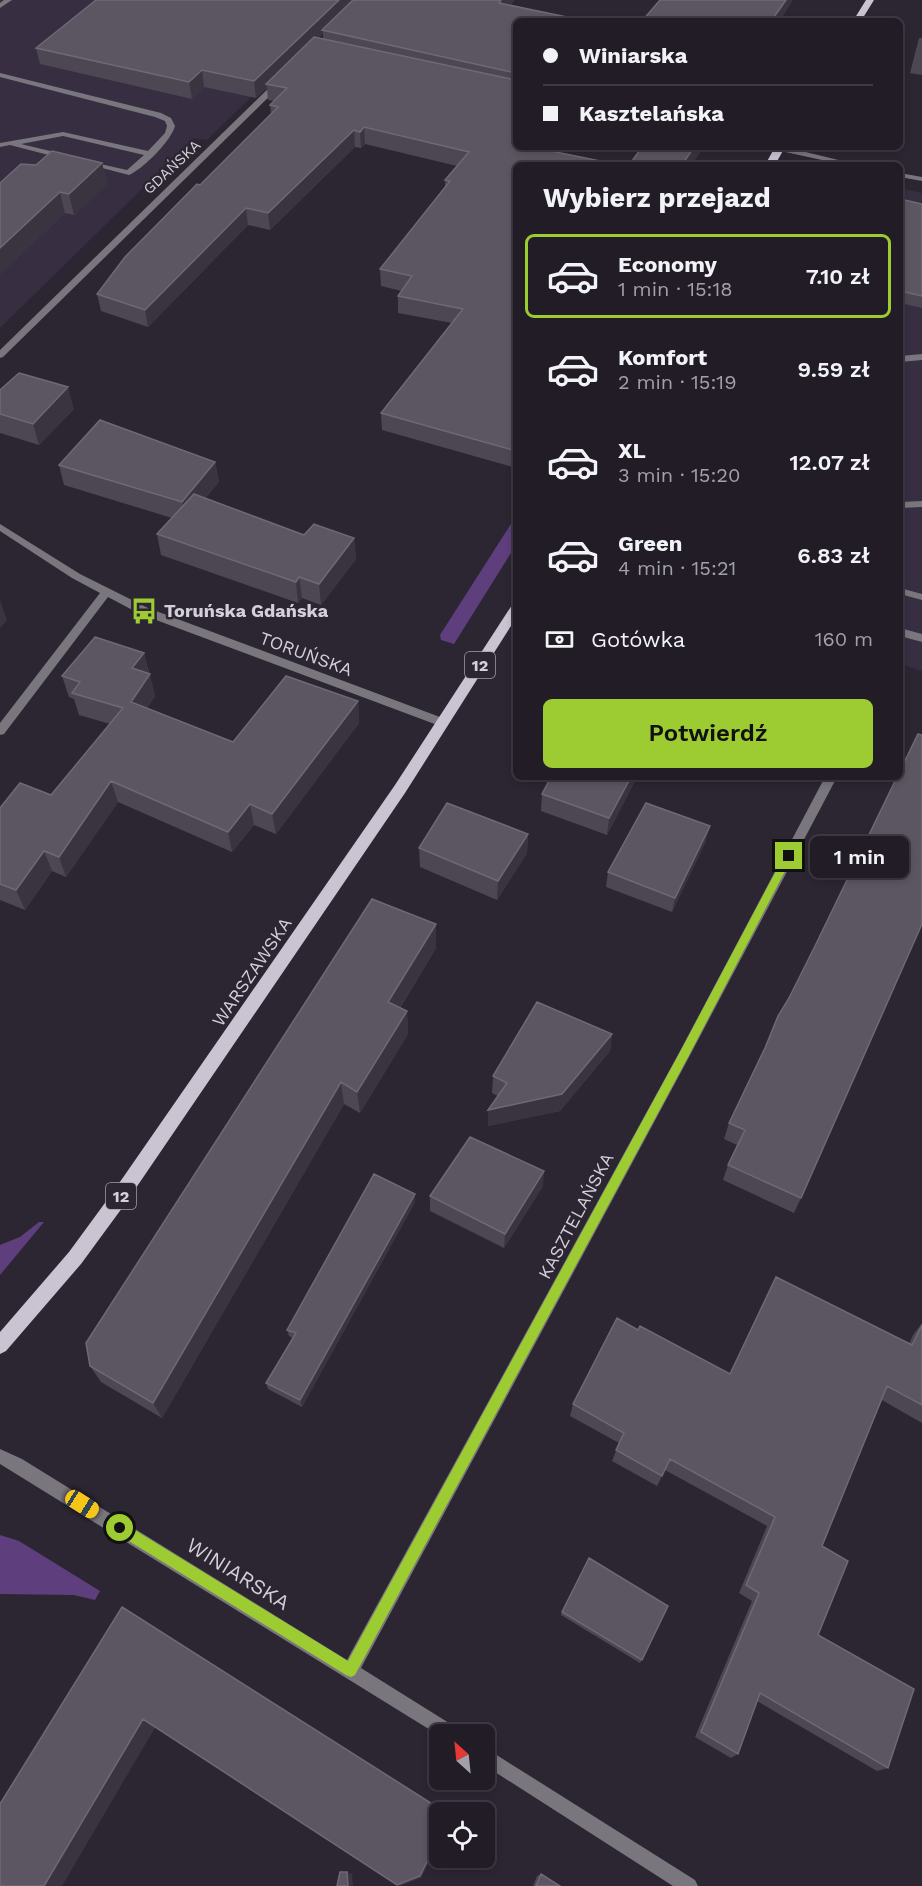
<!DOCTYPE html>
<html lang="pl">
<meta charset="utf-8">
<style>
body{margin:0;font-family:"Work Sans",sans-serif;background:#29252e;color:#f1f3f6;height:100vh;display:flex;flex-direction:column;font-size:22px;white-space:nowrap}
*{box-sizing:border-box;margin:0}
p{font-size:20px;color:#a2a1a7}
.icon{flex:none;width:33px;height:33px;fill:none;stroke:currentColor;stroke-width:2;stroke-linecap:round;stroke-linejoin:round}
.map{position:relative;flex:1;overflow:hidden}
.details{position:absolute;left:513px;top:162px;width:390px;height:618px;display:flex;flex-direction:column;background:#211c26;border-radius:9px;box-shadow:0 3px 9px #0003,0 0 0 2px #3e3a43}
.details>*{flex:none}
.guide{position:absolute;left:513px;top:18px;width:390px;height:132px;border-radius:9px;box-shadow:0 3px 9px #0003,0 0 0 2px #3e3a43;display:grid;align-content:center;height:132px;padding:0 30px;background:#211c26}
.needle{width:39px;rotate:333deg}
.buttons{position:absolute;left:429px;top:1724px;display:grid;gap:12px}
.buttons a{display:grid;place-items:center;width:66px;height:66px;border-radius:9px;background:#211c26;box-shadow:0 3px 9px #0003,0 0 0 2px #3e3a43;font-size:30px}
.end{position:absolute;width:27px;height:27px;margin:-14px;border:8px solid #9ccb32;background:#111;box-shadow:0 0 0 3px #111}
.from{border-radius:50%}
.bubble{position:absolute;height:42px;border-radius:9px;background:#211c26;box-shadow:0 3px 9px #0003,0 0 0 2px #3e3a43;font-size:20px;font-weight:600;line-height:42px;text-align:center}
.car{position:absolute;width:18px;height:36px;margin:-18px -9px;border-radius:8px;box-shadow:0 0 4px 2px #0007;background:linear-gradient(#f5c518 24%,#345 0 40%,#f5c518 0 76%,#345 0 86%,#f5c518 0)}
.guide b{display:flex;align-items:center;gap:21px;height:57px;font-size:22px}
.guide b+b{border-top:2px solid #3e3a43}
.guide i{width:15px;height:15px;background:#f1f3f6}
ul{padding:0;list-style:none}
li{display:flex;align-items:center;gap:18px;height:84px;margin:0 12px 9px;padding:0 18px;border:3px solid transparent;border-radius:9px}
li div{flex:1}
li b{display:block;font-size:22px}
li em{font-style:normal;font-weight:600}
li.current{border-color:#9ccb32}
li>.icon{width:54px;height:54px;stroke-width:1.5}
h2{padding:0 30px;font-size:27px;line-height:72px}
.pay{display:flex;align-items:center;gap:15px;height:66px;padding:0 30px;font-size:22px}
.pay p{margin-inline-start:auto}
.action{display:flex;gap:12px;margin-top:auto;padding:12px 30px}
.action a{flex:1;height:69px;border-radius:9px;background:#9ccb32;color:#111;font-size:24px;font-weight:600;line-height:69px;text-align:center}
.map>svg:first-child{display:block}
.built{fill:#372e41}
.green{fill:#5f3e7e}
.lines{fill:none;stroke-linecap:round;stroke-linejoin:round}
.service{fill:#79767d;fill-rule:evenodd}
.minor{fill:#79767d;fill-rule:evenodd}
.tertiary{fill:#79767d;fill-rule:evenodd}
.primary{fill:#cac4d2;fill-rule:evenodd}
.wall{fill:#4d4754;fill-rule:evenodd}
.shaded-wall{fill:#3a3441}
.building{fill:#5c5662;stroke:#6e6975;stroke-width:1.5}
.route{fill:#9ccb32}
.labels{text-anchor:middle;stroke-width:5;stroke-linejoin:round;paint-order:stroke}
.far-street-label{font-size:15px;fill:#d4d0d9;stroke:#2c2633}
.shield{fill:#2c2633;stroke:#a29da7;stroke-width:1.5}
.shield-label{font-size:16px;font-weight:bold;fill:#d4d0d9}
.poi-label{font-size:18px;font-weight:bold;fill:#d4d0d9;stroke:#2c2633;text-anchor:start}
.street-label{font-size:18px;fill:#d4d0d9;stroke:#2c2633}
.near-street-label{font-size:21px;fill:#d4d0d9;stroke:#2c2633}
</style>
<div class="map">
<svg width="922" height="1886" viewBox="0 0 922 1886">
<rect width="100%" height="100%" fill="#2c2633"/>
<!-- built -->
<path class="built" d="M0,0H220L294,55L207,140L194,138L0,328Z
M900,188L922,193V671L900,664Z"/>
<!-- green -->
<path class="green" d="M516,516V545L454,644L441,640L440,635Z
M39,1222H44L0,1275V1245L20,1237Z
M0,1535L19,1541L100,1591L95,1600L74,1595L0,1594Z"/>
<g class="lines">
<!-- service -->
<path class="service" d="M4,0H12L0,8V3Z
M0,73L161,113L171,118L175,126C171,141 143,169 129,175L83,163L87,161L127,170L144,155L63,136L21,144L67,155V159H64L10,145L0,147V143L63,132L148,151L165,133L167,126L165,121L155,117L0,77Z
M922,354V360L900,362V356Z
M922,501V507L900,508V502Z
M900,588L922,594V600L900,594Z
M900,628L922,634V642L900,636Z"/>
<!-- minor -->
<path class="minor" d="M276,81L283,83L3,357L0,358V350Z
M0,524L80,574L148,608L448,720L449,723L444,727L440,726L140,614L108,597L4,734L0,735V723L100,593L72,578L0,531Z
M825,777H837L688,1059L361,1668L457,1728L459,1734H440V1736L0,1464V1449L22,1459L347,1660L680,1051Z
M484,1747L695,1880L698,1886H673L484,1765Z"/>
<!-- tertiary -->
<path class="tertiary" d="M776,147H785L859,165H845L776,150Z
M900,173L922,177V181L900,177Z"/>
<!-- primary -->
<path class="primary" d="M866,0H874L861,21H853Z
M775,147H785L775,165H765Z
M516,604V618L405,793L125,1204L81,1264L6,1351L0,1354V1332L69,1252L113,1192L395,785L512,605Z"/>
</g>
<!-- wall -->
<path class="wall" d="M96,0H514L510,5L516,21V468L382,430L381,413L452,323L398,313V296L402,291L381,286L380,269L445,187V180L457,166L365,144L361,148L355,147L270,230L248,225L148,327L101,311L97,294L200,185L271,114L270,105L274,101L268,100L267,88L256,98L204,87L192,99L40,64L36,48ZM323,33V39L318,38Z
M919,38H922V75L910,73Z
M642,147H704L691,165H632V161Z
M102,163L107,184L74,215L65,213L0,274V183L36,165Z
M900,199L922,204V308L900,303Z
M0,390L74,409L39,445L0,433Z
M215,462L219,482L205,498L304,535L354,538L356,559L321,605L302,598L298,603L161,555L157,534L172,518L64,485L59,465Z
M144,653L155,696L147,708L233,742L358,701L359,723L276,834L254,825L232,852L118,802L66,877L52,871L25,910L0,900V808L51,795L110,724L79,715L74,699L69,697L62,676Z
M637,777L607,835L541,811L542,794Z
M528,834L527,853L497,900L420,867L419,848Z
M706,841L672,912L606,887L608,872Z
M436,924V948L400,1008L407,1011L408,1034L360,1113L344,1104L162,1418L101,1382L90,1366Z
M612,1034L610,1051L560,1111L488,1126L498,1096L492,1093L493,1076Z
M765,1048L801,1198L794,1213L723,1180L728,1165L737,1145L724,1139L729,1123Z
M543,1186L504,1248L430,1211V1196Z
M415,1202L302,1407L268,1389L266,1383L293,1338L289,1336L287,1330Z
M922,1323V1423L882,1400L822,1546L818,1635L888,1768L877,1771L757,1701L738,1754L731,1758L695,1737L752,1601L739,1593L767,1526L665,1470L657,1486L612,1461L619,1443L570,1416L573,1404L638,1330L730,1374L909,1344L913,1335Z
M562,1612L642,1660L640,1663L561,1615Z
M541,1874L560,1886H533L537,1876Z"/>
<!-- shaded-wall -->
<path class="shaded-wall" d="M339,0H357L322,30L323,33L270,85L266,84L267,88L256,98L254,81Z
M501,0H514V1L499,19V3Z
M786,0H793L780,21L774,17Z
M202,70L204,87L192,99L189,82Z
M364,127L365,144L361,148L360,132Z
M354,130L355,147L270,230L268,213Z
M694,147H704L691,165H682Z
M102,163L107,184L74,215L69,194Z
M60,192L65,213L0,274V248Z
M246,208L248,225L148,327L145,310Z
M68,387L74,409L39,445L33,424Z
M215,462L219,482L186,522L182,502Z
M354,538L356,559L321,605L319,584Z
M299,577L302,598L298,603L296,582Z
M0,600L7,620L0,628Z
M144,653L149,675L132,668Z
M150,674L155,696L136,723L131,702Z
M358,701L359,723L276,834L272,814Z
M631,777H637L607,835L609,818Z
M111,781L118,802L66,877L59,857Z
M250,804L254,825L232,852L228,832Z
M710,826L706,841L672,912L675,898Z
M528,834L527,853L497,900L498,881Z
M44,851L52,871L25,910L16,890Z
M436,924V948L389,1025L388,1002Z
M407,1011L408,1034L360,1113L357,1092Z
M612,1034L610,1051L560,1111L488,1126V1110Z
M341,1082L344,1104L162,1418L153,1403Z
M544,1171L543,1186L504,1248L505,1234Z
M415,1194V1202L302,1407L300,1400Z
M143,1719L156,1726L62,1886H44Z
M440,1835V1840L421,1878L400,1886L397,1885Z
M347,1872L352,1874L353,1886H348Z"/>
<!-- building -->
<path class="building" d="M96,0H339L254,81L202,70L189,82L36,48Z
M353,0H501L499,3L586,21H516V73L322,30Z
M660,0H786L774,17L782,19L780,21H642Z
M314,37L516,80V147H531L615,164L516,165V451L381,413L463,309L398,296L412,276L380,269L450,181L445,180L469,152L364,127L360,132L354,130L268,213L246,208L145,310L97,294L125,257L197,184L200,185L278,107L270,105L287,88L266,84Z
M642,147H694L682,165H649L632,161Z
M52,151L102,163L69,194L60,192L0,248V183L21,164L36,165Z
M900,199L922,204V296L900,291Z
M19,373L68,387L33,424L0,414V390Z
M100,420L215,462L182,502L59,465Z
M194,494L304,535L314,524L354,538L319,584L299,577L296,582L157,534Z
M95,637L144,653L132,668L150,674L131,702L233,742L286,676L358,701L272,814L250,804L228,832L111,781L59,857L44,851L16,890L0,884V808L20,783L51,795L123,708L72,693L80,682L62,676Z
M918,734L922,735V924L801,1198L728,1165L745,1130L729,1123L765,1048L778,1016L789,998L814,948L897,777H900V771Z
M551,777H631L609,818L542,794Z
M447,803L528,834L498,881L419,848Z
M646,803L710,826L675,898L608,872Z
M372,899L436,924L388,1002L407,1011L357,1092L341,1082L153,1403L90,1366L86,1343Z
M537,1002L612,1034L562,1094L488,1110L507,1083L493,1076Z
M470,1137L544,1171L505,1234L430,1196Z
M374,1174L415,1194L300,1400L266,1383L296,1333L287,1330Z
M776,1277L912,1345L922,1325V1405L887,1386L822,1546L848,1561L818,1635L914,1689L888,1768L760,1693L738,1754L701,1732L759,1593L746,1585L775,1517L670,1459L662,1476L616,1450L624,1433L573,1404L617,1318L638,1330L640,1326L730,1374Z
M589,1558L668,1606L642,1660L562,1612Z
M122,1607L445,1812H440V1835L420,1876L397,1885L143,1719L44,1886H0V1804Z
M340,1872H347L348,1886H337Z
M541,1874L560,1886H536Z"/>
<!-- route -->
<path class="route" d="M789,853L793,856L687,1059L355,1675L351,1677L346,1675L116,1533L114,1528L116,1524L120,1522L125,1524L348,1661L680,1052L785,854Z"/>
<!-- icons -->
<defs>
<g id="bus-bare" transform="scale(2.07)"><path d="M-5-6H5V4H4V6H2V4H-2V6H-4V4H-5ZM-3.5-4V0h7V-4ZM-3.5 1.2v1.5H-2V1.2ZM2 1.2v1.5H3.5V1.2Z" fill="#9ccb32" stroke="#2c2633" stroke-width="2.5" paint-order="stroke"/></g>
</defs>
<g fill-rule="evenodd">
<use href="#bus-bare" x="144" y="611"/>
</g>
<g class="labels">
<!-- far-street labels -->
<g class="far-street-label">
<text transform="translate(172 167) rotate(-43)" y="5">GDAŃSKA</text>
</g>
<!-- shield labels -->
<g class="shield">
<rect x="465" y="652" width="30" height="26" rx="4.5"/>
<rect x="106" y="1183" width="30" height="26" rx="4.5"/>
</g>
<g class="shield-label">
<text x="480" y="671">12</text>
<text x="121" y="1202">12</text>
</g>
<!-- poi labels -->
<g class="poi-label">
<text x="164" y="617">Toruńska Gdańska</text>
</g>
<!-- street labels -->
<g class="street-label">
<text transform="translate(306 654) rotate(20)" y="6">TORUŃSKA</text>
<text transform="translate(252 972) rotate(-56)" y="6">WARSZAWSKA</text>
<text transform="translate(576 1216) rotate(-62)" y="6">KASZTELAŃSKA</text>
</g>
<!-- near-street labels -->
<g class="near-street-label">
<text transform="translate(238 1574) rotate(32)" y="7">WINIARSKA</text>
</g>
</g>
</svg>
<div class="buttons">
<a><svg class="needle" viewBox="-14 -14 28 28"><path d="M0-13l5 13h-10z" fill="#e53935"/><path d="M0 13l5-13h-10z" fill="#a2a1a7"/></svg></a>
<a><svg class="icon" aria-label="locate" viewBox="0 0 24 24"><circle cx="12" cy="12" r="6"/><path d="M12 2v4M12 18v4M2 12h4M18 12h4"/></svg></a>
</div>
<i class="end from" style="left:120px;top:1528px"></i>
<i class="end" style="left:789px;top:856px"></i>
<div class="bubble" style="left:810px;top:836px;width:99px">1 min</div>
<i class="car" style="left:82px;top:1504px;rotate:122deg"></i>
<div class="guide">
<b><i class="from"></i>Winiarska</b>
<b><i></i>Kasztelańska</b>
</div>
<section class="details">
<h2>Wybierz przejazd</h2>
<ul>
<li class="current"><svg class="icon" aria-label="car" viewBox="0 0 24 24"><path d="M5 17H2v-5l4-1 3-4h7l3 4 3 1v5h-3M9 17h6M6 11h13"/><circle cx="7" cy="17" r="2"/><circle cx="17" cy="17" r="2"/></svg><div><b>Economy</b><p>1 min · 15:18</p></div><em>7.10 zł</em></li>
<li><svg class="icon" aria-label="car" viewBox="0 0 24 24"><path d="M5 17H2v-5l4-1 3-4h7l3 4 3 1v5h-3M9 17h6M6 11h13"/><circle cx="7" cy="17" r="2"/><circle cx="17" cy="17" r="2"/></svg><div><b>Komfort</b><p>2 min · 15:19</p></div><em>9.59 zł</em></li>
<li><svg class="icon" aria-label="car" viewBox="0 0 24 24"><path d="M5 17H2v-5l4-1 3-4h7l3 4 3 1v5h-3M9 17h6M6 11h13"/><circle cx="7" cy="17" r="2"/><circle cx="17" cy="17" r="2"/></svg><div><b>XL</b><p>3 min · 15:20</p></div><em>12.07 zł</em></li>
<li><svg class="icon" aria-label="car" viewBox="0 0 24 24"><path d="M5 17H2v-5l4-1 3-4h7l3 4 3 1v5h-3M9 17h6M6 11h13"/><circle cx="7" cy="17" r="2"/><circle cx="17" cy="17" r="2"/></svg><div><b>Green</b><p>4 min · 15:21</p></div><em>6.83 zł</em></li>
</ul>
<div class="pay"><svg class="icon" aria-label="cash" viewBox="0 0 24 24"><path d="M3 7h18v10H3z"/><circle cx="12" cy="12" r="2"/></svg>Gotówka<p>160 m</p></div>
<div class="action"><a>Potwierdź</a></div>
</section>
</div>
